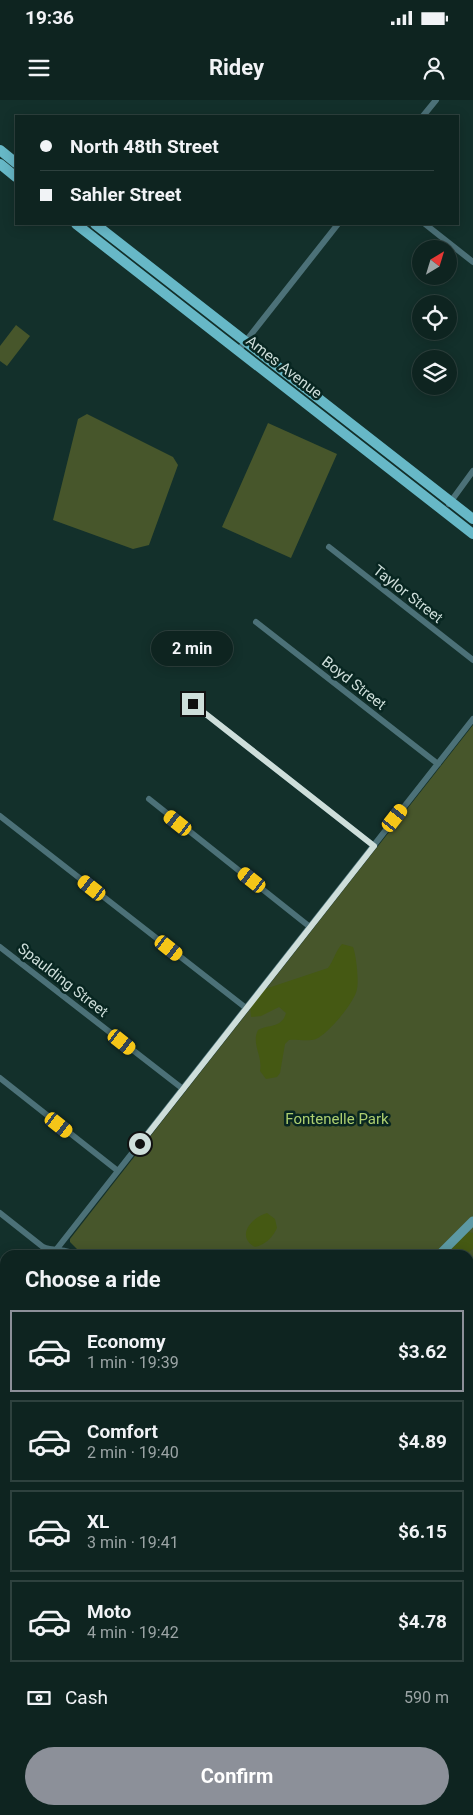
<!DOCTYPE html>
<meta charset="utf-8">
<style>
body{margin:0;font-family:Roboto,sans-serif;background:#172c29;color:#f1f3f6;height:100vh;display:flex;flex-direction:column;font-size:19px;white-space:nowrap}
*{box-sizing:border-box;margin:0}
p{font-size:16px;color:#9ba4a5}
.icon{flex:none;width:28px;height:28px;fill:none;stroke:currentColor;stroke-width:2;stroke-linecap:round;stroke-linejoin:round}
.map{position:relative;flex:1;overflow:hidden}
.drawer{position:absolute;left:0px;top:1150px;width:474px;height:565px;display:flex;flex-direction:column;background:#0e2420;border-radius:15px 15px 0 0;box-shadow:0 2px 12px #0003,0 0 0 1px #2e413e}
.drawer>*{flex:none}
.hud{position:absolute;left:15px;top:15px;width:444px;height:110px;border-radius:0px;box-shadow:0 2px 12px #0003,0 0 0 1px #2e413e;display:grid;align-content:center;height:110px;padding:0 25px;background:#0e2420}
.needle{width:32px;rotate:38deg}
.fabs{position:absolute;left:412px;top:140px;display:grid;gap:10px}
.fabs a{display:grid;place-items:center;width:45px;height:45px;border-radius:50%;background:#0e2420;box-shadow:0 2px 12px #0003,0 0 0 1px #2e413e;font-size:25px}
.end{position:absolute;width:22px;height:22px;margin:-11px;border:6px solid #cededa;background:#111;box-shadow:0 0 0 2px #111}
.from{border-radius:50%}
.bubble{position:absolute;height:35px;border-radius:18px;background:#0e2420;box-shadow:0 2px 12px #0003,0 0 0 1px #2e413e;font-size:16px;font-weight:700;line-height:35px;text-align:center}
.car{position:absolute;width:15px;height:30px;margin:-15px -8px;border-radius:6px;box-shadow:0 0 4px 1px #0007;background:linear-gradient(#f5c518 24%,#345 0 40%,#f5c518 0 76%,#345 0 86%,#f5c518 0)}
.hud b{display:flex;align-items:center;gap:18px;height:48px;font-size:19px}
.hud b+b{border-top:1px solid #2e413e}
.hud i{width:12px;height:12px;background:#f1f3f6}
ul{padding:0;list-style:none}
li{display:flex;align-items:center;gap:15px;height:82px;margin:0 10px 8px;padding:0 15px;border:2px solid #2e413e;border-radius:0px}
li div{flex:1}
li b{display:block;font-size:19px}
li em{font-style:normal;font-weight:700}
li.selected{border-color:#8c9099}
li>.icon{width:45px;height:45px;stroke-width:1.5}
h2{padding:0 25px;font-size:22px;line-height:60px}
.pay{display:flex;align-items:center;gap:12px;height:55px;padding:0 25px;font-size:19px}
.pay p{margin-inline-start:auto}
.primary-button{display:flex;gap:10px;margin-top:auto;padding:10px 25px}
.primary-button a{flex:1;height:58px;border-radius:30px;background:#8c9099;color:#fff;font-size:20px;font-weight:700;line-height:58px;text-align:center}
.status{display:flex;justify-content:space-between;align-items:center;height:35px;padding:0 25px;background:#0e2420;direction:ltr}
.status svg{height:14px;fill:currentColor}
header{display:flex;justify-content:space-between;align-items:center;height:65px;padding:0 25px;background:#0e2420;font-size:22px;font-weight:700}
.map>svg:first-child{display:block}
.green{fill:#47562b}
.forest{fill:#455913}
.lines{fill:none;stroke-linecap:round;stroke-linejoin:round}
.street{stroke:#4c7178;stroke-width:6}
.secondary{stroke:#5c99a4;stroke-width:9}
.primary{stroke:#67b8c7;stroke-width:10}
.route{stroke:#cededa;stroke-width:6}
.labels{text-anchor:middle;stroke-width:5;stroke-linejoin:round;paint-order:stroke}
.street-label{font-size:15px;fill:#cededa;stroke:#082621}
.park-label{font-size:15px;fill:#adce70;stroke:#082621}
</style>
<div class="status"><b>19:36</b><svg viewBox="0 0 49 12"><path d="M0 12V9h3v3zM5 12V6h3v6zM10 12V3h3v9zM15 12V0h3v12zM26 1h20v11H26zM47 4h2v5h-2z"/></svg></div>
<header><svg class="icon" aria-label="menu" viewBox="0 0 24 24"><path d="M4 6h16M4 12h16M4 18h16"/></svg>Ridey<svg class="icon" aria-label="person" viewBox="0 0 24 24"><circle cx="12" cy="8" r="4"/><path d="M4 21q1-7 8-7t8 7"/></svg></header>
<div class="map">
<svg width="473" height="1715" viewBox="0 0 473 1715">
<rect width="100%" height="100%" fill="#13302b"/>
<!-- green -->
<path class="green" d="M16,225L30,236L7,266L0,261V246Z
M87,314L173,357L178,365L149,445L133,449L53,420L78,319Z
M268,323L337,354L291,458L222,427Z
M473,625V1304L469,1309V1155H83L70,1142V1139L109,1089Z"/>
<!-- forest -->
<path class="forest" d="M342,844L353,847C356,854 359,880 357,889C355,902 328,934 316,939C307,942 297,939 289,940L285,944L280,973L277,977L266,979L260,971C263,956 251,944 258,930C270,924 282,928 286,913L279,907L261,916L251,917L250,907L265,889L328,868C334,860 335,852 342,844Z
M267,1113L275,1119L277,1128C273,1137 265,1145 255,1147C235,1136 252,1117 267,1113Z
M468,1132L473,1133V1149L464,1155H441Z
M473,1276V1313L469,1316V1283Z"/>
<g class="lines">
<!-- street -->
<path class="street" d="M423,16L436,0
M425,124L473,162
M238,251L338,124
M449,404L473,371
M329,447L473,560
M256,522L438,664
M193,604L374,746
M149,699L310,827
M0,716L246,908
M0,847L183,989
M0,978L118,1071
M0,1113L43,1147C54,1152 66,1148 76,1155
M52,1155L473,619
M0,1221L5,1214
M469,1316L473,1310
M0,1378L5,1371
M0,1382L5,1386
M469,1487L473,1481
M469,1616L473,1619
M251,1710L257,1715
M419,1710L426,1715
M156,1715L159,1710
M285,1715L289,1710"/>
<!-- secondary -->
<path class="secondary" d="M439,1155L473,1121
M0,1572L5,1566
M0,1645L5,1649
M82,1710L88,1715"/>
<!-- primary -->
<path class="primary" d="M0,50L16,63
M0,64L16,77
M76,124L473,434
M95,124L473,419"/>
</g>
<g class="lines">
<!-- route -->
<path class="route" d="M140,1044L374,746L193,604"/>
</g>
<g class="labels">
<!-- street labels -->
<g class="street-label">
<text transform="translate(284 267) rotate(38)" y="5">Ames Avenue</text>
<text transform="translate(408 494) rotate(38)" y="5">Taylor Street</text>
<text transform="translate(354 583) rotate(38)" y="5">Boyd Street</text>
<text transform="translate(63 880) rotate(38)" y="5">Spaulding Street</text>
</g>
<!-- park labels -->
<g class="park-label">
<text x="337" y="1024">Fontenelle Park</text>
</g>
</g>
</svg>
<div class="fabs">
<a><svg class="needle" viewBox="-14 -14 28 28"><path d="M0-13l5 13h-10z" fill="#e53935"/><path d="M0 13l5-13h-10z" fill="#9ba4a5"/></svg></a>
<a><svg class="icon" aria-label="locate" viewBox="0 0 24 24"><circle cx="12" cy="12" r="6"/><path d="M12 2v4M12 18v4M2 12h4M18 12h4"/></svg></a>
<a><svg class="icon" aria-label="layers" viewBox="0 0 24 24"><path d="M12 4l9 5-9 5-9-5zM3 14l9 5 9-5"/></svg></a>
</div>
<i class="end from" style="left:140px;top:1044px"></i>
<i class="end" style="left:193px;top:604px"></i>
<div class="bubble" style="left:151px;top:531px;width:82px">2 min</div>
<i class="car" style="left:395px;top:718px;rotate:38deg"></i>
<i class="car" style="left:178px;top:723px;rotate:308deg"></i>
<i class="car" style="left:252px;top:780px;rotate:308deg"></i>
<i class="car" style="left:92px;top:788px;rotate:308deg"></i>
<i class="car" style="left:169px;top:848px;rotate:128deg"></i>
<i class="car" style="left:122px;top:942px;rotate:128deg"></i>
<i class="car" style="left:59px;top:1025px;rotate:128deg"></i>
<div class="hud">
<b><i class="from"></i>North 48th Street</b>
<b><i></i>Sahler Street</b>
</div>
<section class="drawer">
<h2>Choose a ride</h2>
<ul>
<li class="selected"><svg class="icon" aria-label="car" viewBox="0 0 24 24"><path d="M5 17H2v-5l4-1 3-4h7l3 4 3 1v5h-3M9 17h6M6 11h13"/><circle cx="7" cy="17" r="2"/><circle cx="17" cy="17" r="2"/></svg><div><b>Economy</b><p>1 min · 19:39</p></div><em>$3.62</em></li>
<li><svg class="icon" aria-label="car" viewBox="0 0 24 24"><path d="M5 17H2v-5l4-1 3-4h7l3 4 3 1v5h-3M9 17h6M6 11h13"/><circle cx="7" cy="17" r="2"/><circle cx="17" cy="17" r="2"/></svg><div><b>Comfort</b><p>2 min · 19:40</p></div><em>$4.89</em></li>
<li><svg class="icon" aria-label="car" viewBox="0 0 24 24"><path d="M5 17H2v-5l4-1 3-4h7l3 4 3 1v5h-3M9 17h6M6 11h13"/><circle cx="7" cy="17" r="2"/><circle cx="17" cy="17" r="2"/></svg><div><b>XL</b><p>3 min · 19:41</p></div><em>$6.15</em></li>
<li><svg class="icon" aria-label="car" viewBox="0 0 24 24"><path d="M5 17H2v-5l4-1 3-4h7l3 4 3 1v5h-3M9 17h6M6 11h13"/><circle cx="7" cy="17" r="2"/><circle cx="17" cy="17" r="2"/></svg><div><b>Moto</b><p>4 min · 19:42</p></div><em>$4.78</em></li>
</ul>
<div class="pay"><svg class="icon" aria-label="cash" viewBox="0 0 24 24"><path d="M3 7h18v10H3z"/><circle cx="12" cy="12" r="2"/></svg>Cash<p>590 m</p></div>
<div class="primary-button"><a>Confirm</a></div>
</section>
</div>
